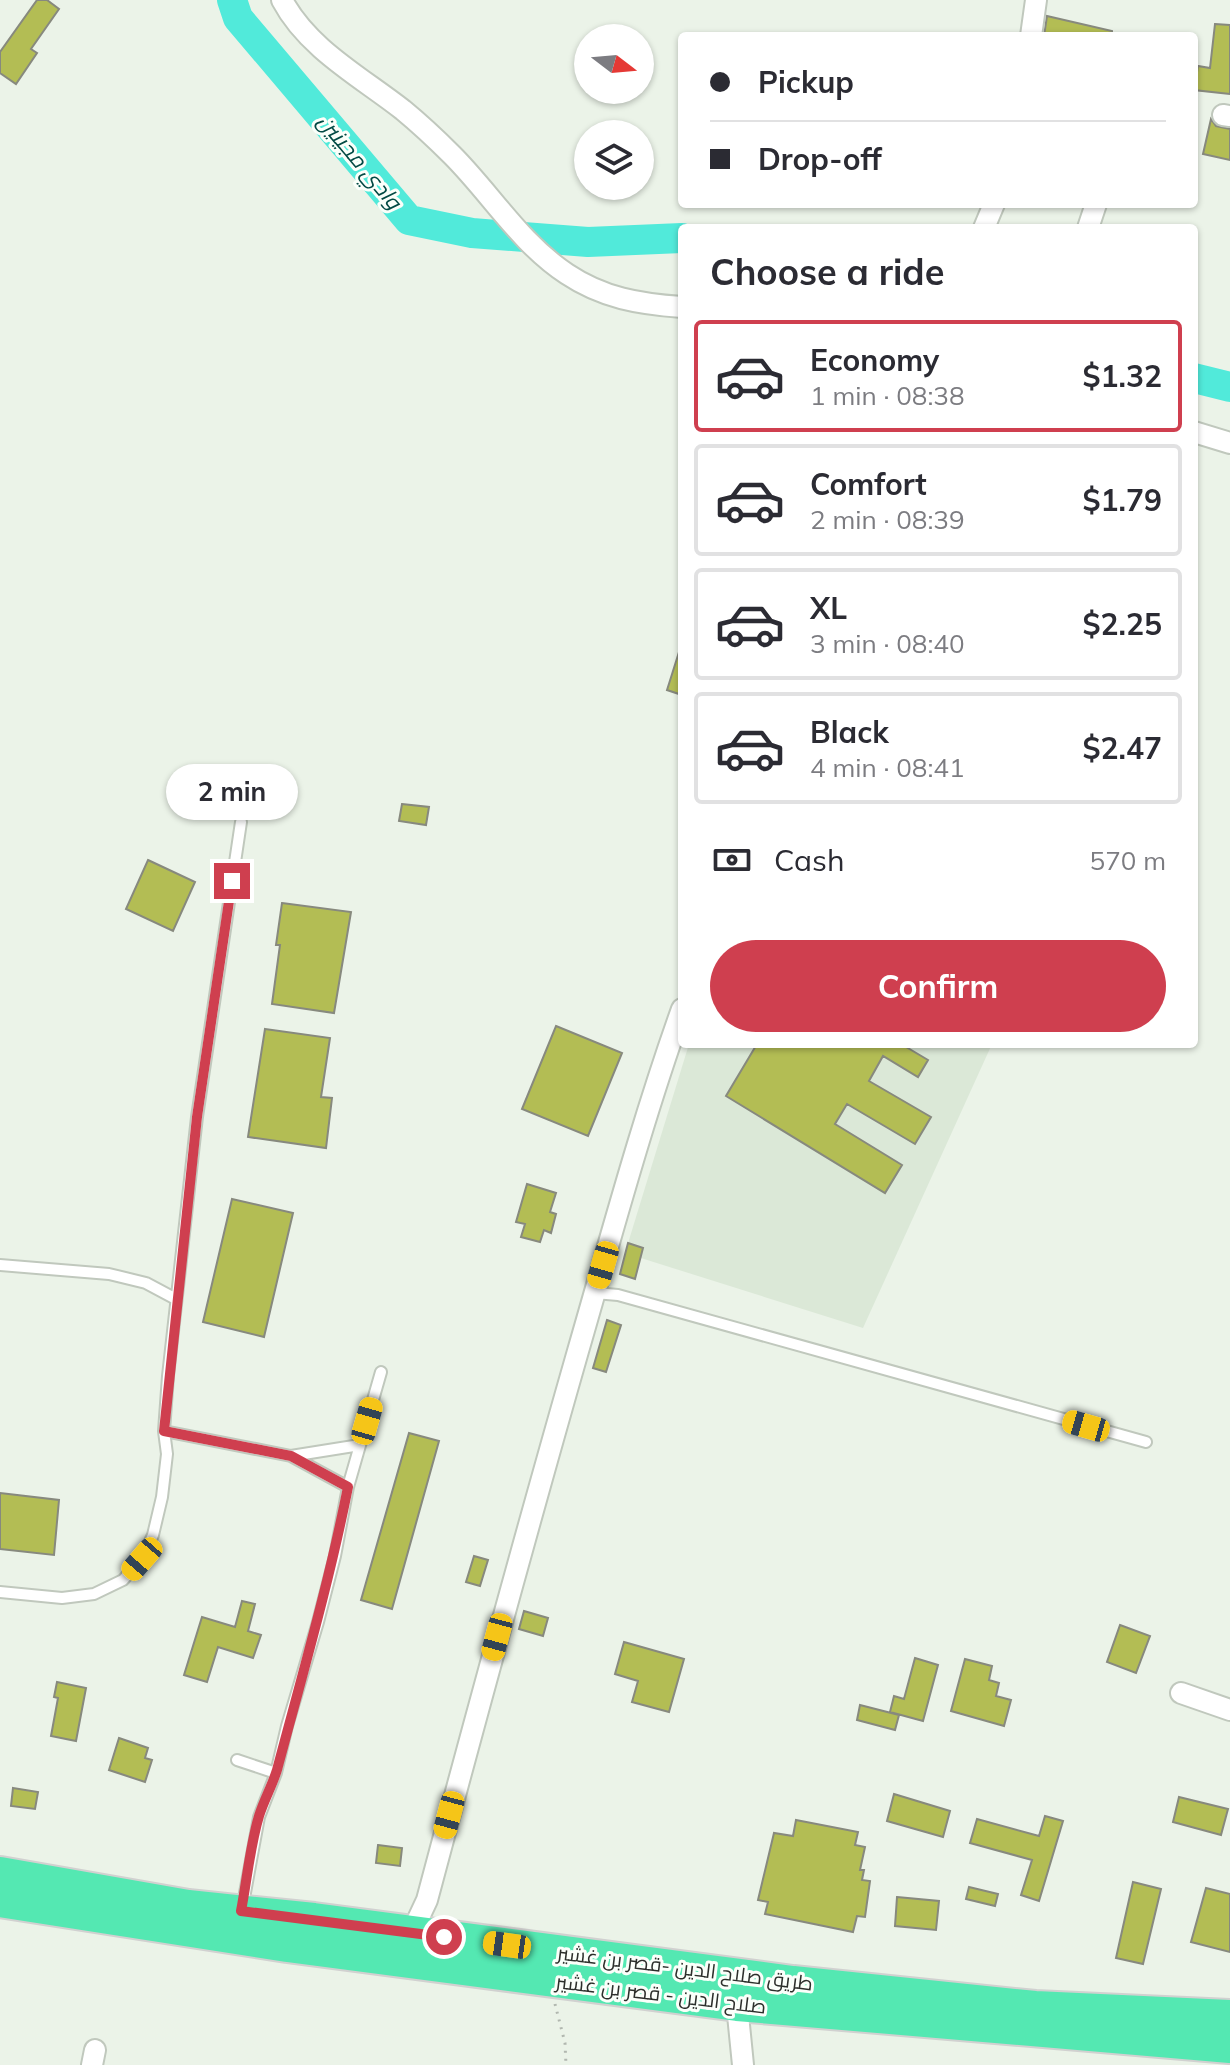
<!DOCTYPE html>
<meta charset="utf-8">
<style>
body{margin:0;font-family:Mulish,Cairo,sans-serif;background:#f7f7f7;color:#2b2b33;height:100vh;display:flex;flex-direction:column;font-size:30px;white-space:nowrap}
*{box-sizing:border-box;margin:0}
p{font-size:26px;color:#7c7c81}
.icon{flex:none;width:44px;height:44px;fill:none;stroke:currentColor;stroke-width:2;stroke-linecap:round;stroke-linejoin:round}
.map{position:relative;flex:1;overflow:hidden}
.panel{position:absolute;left:678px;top:224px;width:520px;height:824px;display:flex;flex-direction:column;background:#fff;border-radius:8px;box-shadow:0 2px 6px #0004}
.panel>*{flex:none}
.guide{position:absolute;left:678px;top:32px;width:520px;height:176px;border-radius:8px;box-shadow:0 2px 6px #0004;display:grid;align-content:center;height:176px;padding:0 32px;background:#fff}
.needle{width:52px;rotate:106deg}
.fabs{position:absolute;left:574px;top:24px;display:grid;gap:16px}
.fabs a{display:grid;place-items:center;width:80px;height:80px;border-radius:50%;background:#fff;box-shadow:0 2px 6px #0004;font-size:40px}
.end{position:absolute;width:36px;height:36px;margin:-18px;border:10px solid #cf3f4f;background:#fff;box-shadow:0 0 0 4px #fff}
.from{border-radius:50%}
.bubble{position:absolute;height:56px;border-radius:28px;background:#fff;box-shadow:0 2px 6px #0004;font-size:26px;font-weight:700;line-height:56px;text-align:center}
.car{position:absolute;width:24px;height:48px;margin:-24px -12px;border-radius:10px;box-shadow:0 0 6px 2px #0007;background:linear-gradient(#f5c518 24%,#345 0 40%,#f5c518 0 76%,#345 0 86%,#f5c518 0)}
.guide b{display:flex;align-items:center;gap:28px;height:76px;font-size:30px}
.guide b+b{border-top:2px solid #e1e1e2}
.guide i{width:20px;height:20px;background:#2b2b33}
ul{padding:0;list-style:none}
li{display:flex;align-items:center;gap:24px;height:112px;margin:0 16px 12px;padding:0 16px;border:4px solid #e1e1e2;border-radius:8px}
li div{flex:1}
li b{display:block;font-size:30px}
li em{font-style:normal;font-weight:700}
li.on{border-color:#cf3f4f}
li>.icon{width:72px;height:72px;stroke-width:1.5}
h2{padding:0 32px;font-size:36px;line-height:96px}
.pay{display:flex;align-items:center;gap:20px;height:88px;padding:0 32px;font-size:30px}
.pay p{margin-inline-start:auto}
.primary-button{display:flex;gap:16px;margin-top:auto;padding:16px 32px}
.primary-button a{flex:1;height:92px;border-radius:48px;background:#cf3f4f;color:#fff;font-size:32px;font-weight:700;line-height:92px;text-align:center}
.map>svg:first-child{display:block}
.built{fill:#dbe8d7}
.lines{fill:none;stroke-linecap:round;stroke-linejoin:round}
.river{stroke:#51eada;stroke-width:30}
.building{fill:#b3bd54;stroke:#87897e;stroke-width:2}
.service-casing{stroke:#c0c8bd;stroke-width:14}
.minor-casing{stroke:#c0c8bd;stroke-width:24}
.trunk-casing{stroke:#d1d1d0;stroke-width:36}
.path{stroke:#b1b7af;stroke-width:3;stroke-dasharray:2 6;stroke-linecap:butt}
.service{stroke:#fff;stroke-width:10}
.minor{stroke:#fff;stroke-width:20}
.trunk{stroke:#54e8b2;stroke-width:32}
.route{stroke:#cf3f4f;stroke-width:10}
.labels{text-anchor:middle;stroke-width:6;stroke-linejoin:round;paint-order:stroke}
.street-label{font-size:20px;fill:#2c2f2b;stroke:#fbfffa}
.water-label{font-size:22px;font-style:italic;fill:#024a44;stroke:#fbfffa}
</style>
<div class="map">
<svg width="1230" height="2065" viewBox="0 0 1230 2065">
<rect width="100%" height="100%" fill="#ebf3e8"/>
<!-- built -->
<path class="built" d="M689,1044H992L863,1328L625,1253Z"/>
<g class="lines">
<!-- river -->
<path class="river" d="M232,0L238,18L409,220L472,233L588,242L682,238
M1194,378L1230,387"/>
</g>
<!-- building -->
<path class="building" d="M37,0H47L59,9L31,49L37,53L16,84L0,73V52Z
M1047,16L1112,31V36H1044Z
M1215,24L1230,25V94L1194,90L1198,66L1210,68Z
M1211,119L1216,126L1230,129V160L1203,154Z
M679,652H682V695L667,690Z
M402,804L429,807L426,825L399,821Z
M148,860L195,882L173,931L126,909Z
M282,903L351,912L334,1013L272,1004L280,945H276Z
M556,1026L622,1053L588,1136L522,1109Z
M265,1029L330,1038L321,1097L332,1098L326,1148L248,1137Z
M757,1044H901L928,1060L918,1077L883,1056L869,1081L931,1117L915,1144L847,1104L835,1124L902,1165L885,1193L726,1096Z
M527,1184L556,1193L550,1212L556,1214L551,1233L544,1230L540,1242L521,1237L525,1224L516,1222Z
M232,1199L293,1213L264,1337L203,1322Z
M628,1243L643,1248L635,1279L620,1274Z
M607,1320L621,1325L606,1372L593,1368Z
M409,1433L439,1441L392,1609L361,1600Z
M0,1493L59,1500L54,1555L0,1549Z
M474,1556L488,1560L480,1586L466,1582Z
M242,1601L255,1604L248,1631L261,1635L253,1658L218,1647L207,1682L184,1675L202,1617L235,1627Z
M524,1611L548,1618L543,1636L519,1629Z
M1120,1625L1150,1636L1136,1673L1107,1662Z
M624,1642L684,1659L669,1712L632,1702L638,1681L615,1674Z
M915,1658L938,1665L923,1721L890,1712L894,1696L904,1699Z
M965,1659L992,1666L989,1680L999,1683L996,1696L1011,1700L1004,1726L951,1711Z
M57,1682L86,1688L76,1741L51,1736L58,1698L54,1697Z
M860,1705L899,1715L895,1730L857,1720Z
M119,1738L148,1748L145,1758L152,1760L145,1782L109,1770Z
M13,1788L38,1792L35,1809L11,1806Z
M894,1794L950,1811L943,1837L887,1821Z
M1179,1797L1228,1809L1221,1835L1173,1822Z
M1045,1816L1063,1821L1039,1901L1021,1895L1032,1860L970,1843L977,1819L1039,1836Z
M796,1820L858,1832L855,1845L865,1847L860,1870H864L862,1880L870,1881L865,1917L857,1916L853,1932L765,1914L768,1902L758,1900L774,1833L793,1836Z
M378,1845L402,1848L400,1866L376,1863Z
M1133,1882L1161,1889L1143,1964L1116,1958Z
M969,1887L998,1894L995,1906L966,1899Z
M1206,1888L1230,1894V1952L1191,1942Z
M897,1897L939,1901L936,1930L895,1926Z"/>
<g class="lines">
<!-- service casing -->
<g class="service-casing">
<path id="service" d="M0,1265L109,1274L146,1283L176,1299
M595,1293L618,1295L1146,1442
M164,1431L291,1456L348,1487
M291,1456L360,1445
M0,1592L62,1598L94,1594L123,1580L142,1559L153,1535L162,1497L167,1454L164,1431L168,1376L197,1117L241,822
M237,1760L276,1773
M242,1909L259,1817L276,1773L287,1726L318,1622L335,1556L348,1487L381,1372"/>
</g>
<!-- minor casing -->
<g class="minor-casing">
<path id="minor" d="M282,0C308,49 361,77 403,110C420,124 437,140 452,155C491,194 520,243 567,274C603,298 639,304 682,307
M1031,36L1036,0
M1223,115L1230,116
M984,228L994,204
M1088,228L1096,204
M1194,432L1230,443
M1181,1693L1230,1710
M412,1932L427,1900C476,1716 526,1533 578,1351C611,1237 642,1121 682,1009
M737,2005L743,2065
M92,2065L95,2050"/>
</g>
<!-- trunk casing -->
<g class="trunk-casing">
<path id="trunk" d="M0,1873L188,1906L314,1919L793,1982L1035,2007L1230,2016
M0,1901L287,1946L737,2005L1230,2047"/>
</g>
<!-- path -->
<path class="path" d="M555,2004L565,2043L566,2065"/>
<!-- service -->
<use href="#service" class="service"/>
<!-- minor -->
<use href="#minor" class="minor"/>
<!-- trunk -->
<use href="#trunk" class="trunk"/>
</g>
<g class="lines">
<!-- route -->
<path class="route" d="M232,881L197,1117L164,1431L291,1456L348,1487C329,1583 302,1676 277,1770C272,1786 264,1800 259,1816C250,1846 247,1880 241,1911L444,1937"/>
</g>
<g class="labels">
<!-- street labels -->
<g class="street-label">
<text transform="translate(685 1968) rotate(7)" y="7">طريق صلاح الدين -قصر بن غشير</text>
<text transform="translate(661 1994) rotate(7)" y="7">صلاح الدين - قصر بن غشير</text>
</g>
<!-- water labels -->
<g class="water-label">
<text transform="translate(360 161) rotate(50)" y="8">وادي مجينين</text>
</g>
</g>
</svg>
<div class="fabs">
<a><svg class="needle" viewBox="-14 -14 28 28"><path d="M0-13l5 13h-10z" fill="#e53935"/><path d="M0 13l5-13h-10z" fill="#7c7c81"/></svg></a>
<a><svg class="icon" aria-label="layers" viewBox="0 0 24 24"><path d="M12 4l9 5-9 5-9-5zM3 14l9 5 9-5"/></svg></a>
</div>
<i class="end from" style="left:444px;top:1937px"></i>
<i class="end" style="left:232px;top:881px"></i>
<div class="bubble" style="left:166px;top:764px;width:132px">2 min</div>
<i class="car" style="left:603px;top:1265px;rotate:196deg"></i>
<i class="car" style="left:367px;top:1421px;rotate:16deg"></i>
<i class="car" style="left:1086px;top:1426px;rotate:286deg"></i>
<i class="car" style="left:142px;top:1559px;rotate:221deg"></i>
<i class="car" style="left:497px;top:1637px;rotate:195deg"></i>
<i class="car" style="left:449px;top:1815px;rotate:195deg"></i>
<i class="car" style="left:507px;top:1945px;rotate:278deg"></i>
<div class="guide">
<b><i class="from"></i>Pickup</b>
<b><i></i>Drop-off</b>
</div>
<section class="panel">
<h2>Choose a ride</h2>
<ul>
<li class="on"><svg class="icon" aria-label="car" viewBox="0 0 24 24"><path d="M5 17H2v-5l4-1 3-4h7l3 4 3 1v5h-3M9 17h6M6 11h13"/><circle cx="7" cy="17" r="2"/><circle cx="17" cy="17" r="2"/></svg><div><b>Economy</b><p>1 min · 08:38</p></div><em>$1.32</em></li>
<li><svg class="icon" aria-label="car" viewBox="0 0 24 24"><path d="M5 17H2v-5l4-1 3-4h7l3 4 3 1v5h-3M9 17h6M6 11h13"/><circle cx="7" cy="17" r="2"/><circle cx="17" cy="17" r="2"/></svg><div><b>Comfort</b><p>2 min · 08:39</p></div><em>$1.79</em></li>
<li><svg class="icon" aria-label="car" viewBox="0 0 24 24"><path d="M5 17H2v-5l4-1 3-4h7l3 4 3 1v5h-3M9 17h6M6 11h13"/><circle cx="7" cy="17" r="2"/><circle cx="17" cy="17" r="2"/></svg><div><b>XL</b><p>3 min · 08:40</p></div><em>$2.25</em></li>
<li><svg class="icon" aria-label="car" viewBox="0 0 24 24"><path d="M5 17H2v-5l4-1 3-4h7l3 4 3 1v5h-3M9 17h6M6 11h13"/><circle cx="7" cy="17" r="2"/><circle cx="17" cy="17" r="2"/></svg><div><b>Black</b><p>4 min · 08:41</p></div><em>$2.47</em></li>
</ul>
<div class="pay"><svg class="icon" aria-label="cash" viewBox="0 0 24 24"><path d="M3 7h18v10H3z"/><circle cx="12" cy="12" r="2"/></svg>Cash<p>570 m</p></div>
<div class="primary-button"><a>Confirm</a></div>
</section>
</div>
